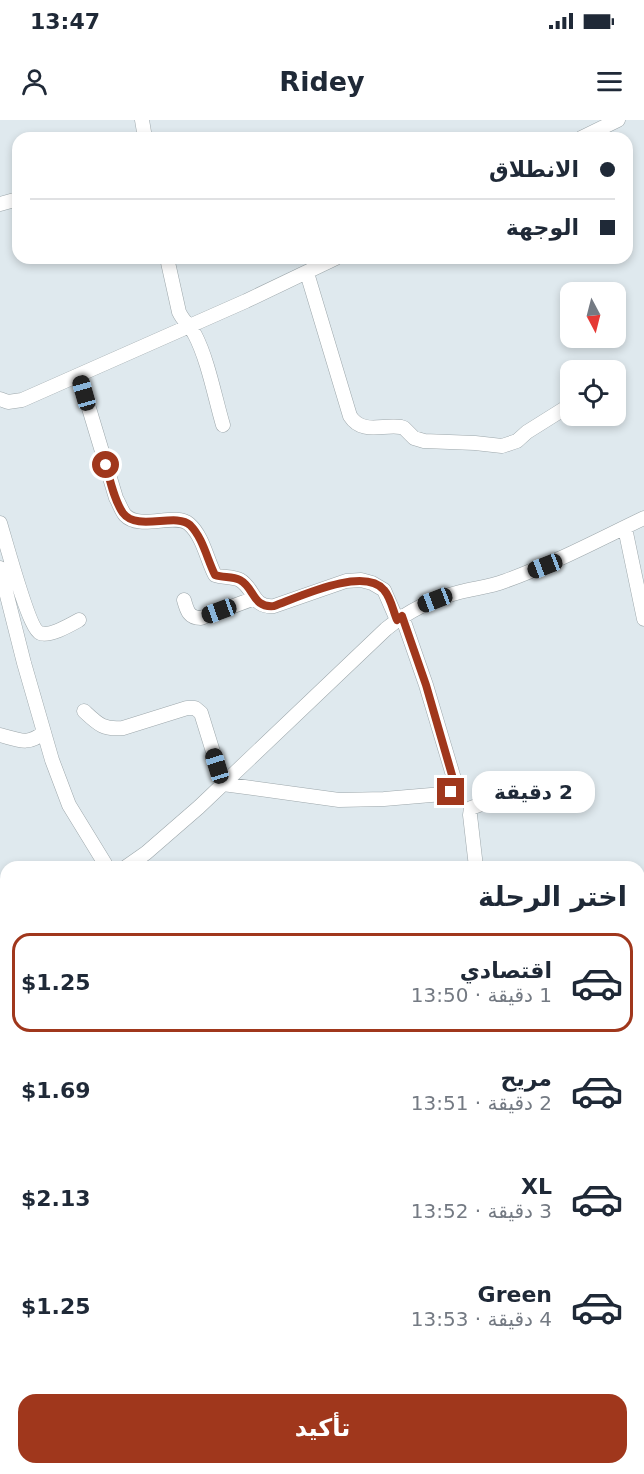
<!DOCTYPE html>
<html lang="ar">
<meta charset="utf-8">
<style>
body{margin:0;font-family:"DejaVu Sans",Vazirmatn,sans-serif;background:#f2f2f3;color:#1f2937;direction:rtl;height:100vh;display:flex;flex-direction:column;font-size:22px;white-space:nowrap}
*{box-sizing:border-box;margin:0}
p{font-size:20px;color:#747a83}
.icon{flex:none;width:33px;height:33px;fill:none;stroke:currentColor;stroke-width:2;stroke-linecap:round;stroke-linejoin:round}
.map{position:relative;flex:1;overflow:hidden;direction:ltr}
.side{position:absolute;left:0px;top:741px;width:645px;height:614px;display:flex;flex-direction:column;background:#fff;border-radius:18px 18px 0 0;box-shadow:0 3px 9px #0003;direction:rtl}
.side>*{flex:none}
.hud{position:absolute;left:12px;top:12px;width:621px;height:132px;border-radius:18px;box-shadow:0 3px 9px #0003;direction:rtl;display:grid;align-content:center;height:132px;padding:0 18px;background:#fff}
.needle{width:39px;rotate:173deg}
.tools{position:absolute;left:560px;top:162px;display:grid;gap:12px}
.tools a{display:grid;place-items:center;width:66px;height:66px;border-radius:12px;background:#fff;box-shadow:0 3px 9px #0003;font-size:30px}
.end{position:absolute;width:27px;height:27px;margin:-14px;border:8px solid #a0371c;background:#fff;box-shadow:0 0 0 3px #fff}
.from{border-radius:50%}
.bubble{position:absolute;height:42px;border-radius:18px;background:#fff;box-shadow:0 3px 9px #0003;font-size:20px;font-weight:700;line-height:42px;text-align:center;direction:rtl}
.car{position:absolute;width:18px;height:36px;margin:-18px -9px;border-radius:8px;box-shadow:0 0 4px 2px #0007;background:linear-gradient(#222 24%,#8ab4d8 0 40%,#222 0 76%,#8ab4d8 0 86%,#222 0)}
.hud b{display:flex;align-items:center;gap:21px;height:57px;font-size:22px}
.hud b+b{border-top:2px solid #e0e1e3}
.hud i{width:15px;height:15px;background:#1f2937}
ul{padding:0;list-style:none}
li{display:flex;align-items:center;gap:18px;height:99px;margin:0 12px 9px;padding:0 6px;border:3px solid transparent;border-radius:18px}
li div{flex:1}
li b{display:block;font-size:22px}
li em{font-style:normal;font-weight:700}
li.on{border-color:#a0371c}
li>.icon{width:54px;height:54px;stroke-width:1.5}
h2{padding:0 18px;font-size:27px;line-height:72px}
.action{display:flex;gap:12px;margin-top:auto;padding:12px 18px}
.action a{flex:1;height:69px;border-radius:18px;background:#a0371c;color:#fff;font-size:24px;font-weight:700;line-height:69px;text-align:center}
.status{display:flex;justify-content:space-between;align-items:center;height:42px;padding:0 30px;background:#fff;direction:ltr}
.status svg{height:16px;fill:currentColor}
header{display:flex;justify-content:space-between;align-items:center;height:78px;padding:0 18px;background:#fff;font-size:27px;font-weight:700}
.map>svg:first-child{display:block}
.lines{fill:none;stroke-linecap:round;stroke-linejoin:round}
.minor-casing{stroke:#9da7ab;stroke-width:15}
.highway-casing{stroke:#296b80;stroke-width:21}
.minor{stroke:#fff;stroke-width:14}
.highway{stroke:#3194b3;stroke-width:20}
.route{stroke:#a0371c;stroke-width:8}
</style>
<div class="status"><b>13:47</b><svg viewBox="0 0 49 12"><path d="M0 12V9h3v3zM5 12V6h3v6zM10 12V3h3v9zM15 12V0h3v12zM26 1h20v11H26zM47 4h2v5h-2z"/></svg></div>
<header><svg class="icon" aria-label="menu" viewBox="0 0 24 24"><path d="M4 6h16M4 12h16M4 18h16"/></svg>Ridey<svg class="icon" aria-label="person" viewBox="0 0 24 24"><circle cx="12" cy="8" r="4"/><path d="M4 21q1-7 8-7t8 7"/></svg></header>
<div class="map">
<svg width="644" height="1354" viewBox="0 0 644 1354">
<rect width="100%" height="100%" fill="#dfe9ee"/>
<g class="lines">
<!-- minor casing -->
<g class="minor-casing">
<path id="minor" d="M142,0L145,18
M581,18L618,0
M0,84L18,79
M167,138L179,192C183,201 191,207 195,215C208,240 215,278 223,305
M307,153L350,296C362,315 383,304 401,307L404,308L414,318L424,321L475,323L502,326L517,321L527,312L570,285
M79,255L116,378C119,383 121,390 125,395C140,411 175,392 189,404C203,416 207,440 215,455C223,458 232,456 240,460C255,469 252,488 274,486L346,461L361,460L372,463L384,470L397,500
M0,279L8,282L22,280L246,181L336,138
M0,403C5,419 29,509 40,513C49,517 70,505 79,500
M625,408L644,499
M0,448L24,543L52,640L69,685L107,747
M184,480C187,491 189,498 201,498L255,478
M84,591C98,604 103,610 123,608L187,588H195L201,593L223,664L339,680L384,679L443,674L451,672L455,668V662L426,565L402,496
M0,615C19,620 28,626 44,612
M126,747L146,733L199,687L386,509C408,491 432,479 460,472C475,468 490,467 505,461C553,444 598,420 644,398
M476,747L470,695L471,688L508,674
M639,764H644
M0,828L6,826
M0,978H6
M639,1006H644
M0,1085L6,1090
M0,1152L6,1154
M479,1348L481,1354
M421,1354L422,1348
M613,1354L644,1350"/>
</g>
<!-- highway casing -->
<g class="highway-casing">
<path id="highway" d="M639,1133H644
M639,1150H644
M0,1314L6,1311
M0,1342L6,1339"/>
</g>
<!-- minor -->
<use href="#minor" class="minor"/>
<!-- highway -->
<use href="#highway" class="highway"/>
</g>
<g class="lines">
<!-- route -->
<path class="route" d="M106,345C110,360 114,380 123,393C137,412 176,392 190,405C203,418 207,439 215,455C223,458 232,456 240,460C255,468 252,488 274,486C299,477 364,446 384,470C391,478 393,491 397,500L402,496L426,565L454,662L455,668L451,672"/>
</g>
</svg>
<div class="tools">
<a><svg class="needle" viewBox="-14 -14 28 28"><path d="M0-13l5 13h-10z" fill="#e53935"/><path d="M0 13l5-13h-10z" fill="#747a83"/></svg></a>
<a><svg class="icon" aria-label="locate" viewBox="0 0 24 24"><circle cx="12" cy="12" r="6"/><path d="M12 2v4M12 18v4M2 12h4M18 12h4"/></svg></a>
</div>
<i class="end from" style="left:106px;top:345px"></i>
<i class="end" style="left:451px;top:672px"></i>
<div class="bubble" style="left:472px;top:651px;width:123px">2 دقيقة</div>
<i class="car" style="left:84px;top:273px;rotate:344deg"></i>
<i class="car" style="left:545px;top:446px;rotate:249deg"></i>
<i class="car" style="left:435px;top:480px;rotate:249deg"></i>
<i class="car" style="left:219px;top:491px;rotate:250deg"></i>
<i class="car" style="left:217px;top:646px;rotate:343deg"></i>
<div class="hud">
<b><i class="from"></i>الانطلاق</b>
<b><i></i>الوجهة</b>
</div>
<section class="side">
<h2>اختر الرحلة</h2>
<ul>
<li class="on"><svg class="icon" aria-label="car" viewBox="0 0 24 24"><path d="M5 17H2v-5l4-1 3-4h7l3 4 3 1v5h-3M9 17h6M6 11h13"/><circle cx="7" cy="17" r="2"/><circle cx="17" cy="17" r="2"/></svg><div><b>اقتصادي</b><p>1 دقيقة · 13:50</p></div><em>$1.25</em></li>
<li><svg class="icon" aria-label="car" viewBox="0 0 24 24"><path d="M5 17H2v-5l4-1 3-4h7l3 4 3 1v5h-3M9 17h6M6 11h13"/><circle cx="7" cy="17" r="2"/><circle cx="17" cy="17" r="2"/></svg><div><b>مريح</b><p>2 دقيقة · 13:51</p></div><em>$1.69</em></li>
<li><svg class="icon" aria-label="car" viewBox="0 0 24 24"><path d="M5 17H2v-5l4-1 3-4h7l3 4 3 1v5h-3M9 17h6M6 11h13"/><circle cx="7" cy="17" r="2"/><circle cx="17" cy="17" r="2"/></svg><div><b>XL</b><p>3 دقيقة · 13:52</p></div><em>$2.13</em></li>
<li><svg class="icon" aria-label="car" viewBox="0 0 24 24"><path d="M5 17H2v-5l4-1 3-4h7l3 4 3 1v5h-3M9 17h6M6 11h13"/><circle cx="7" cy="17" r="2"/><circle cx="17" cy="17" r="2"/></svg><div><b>Green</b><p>4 دقيقة · 13:53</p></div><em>$1.25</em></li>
</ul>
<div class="action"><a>تأكيد</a></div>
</section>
</div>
